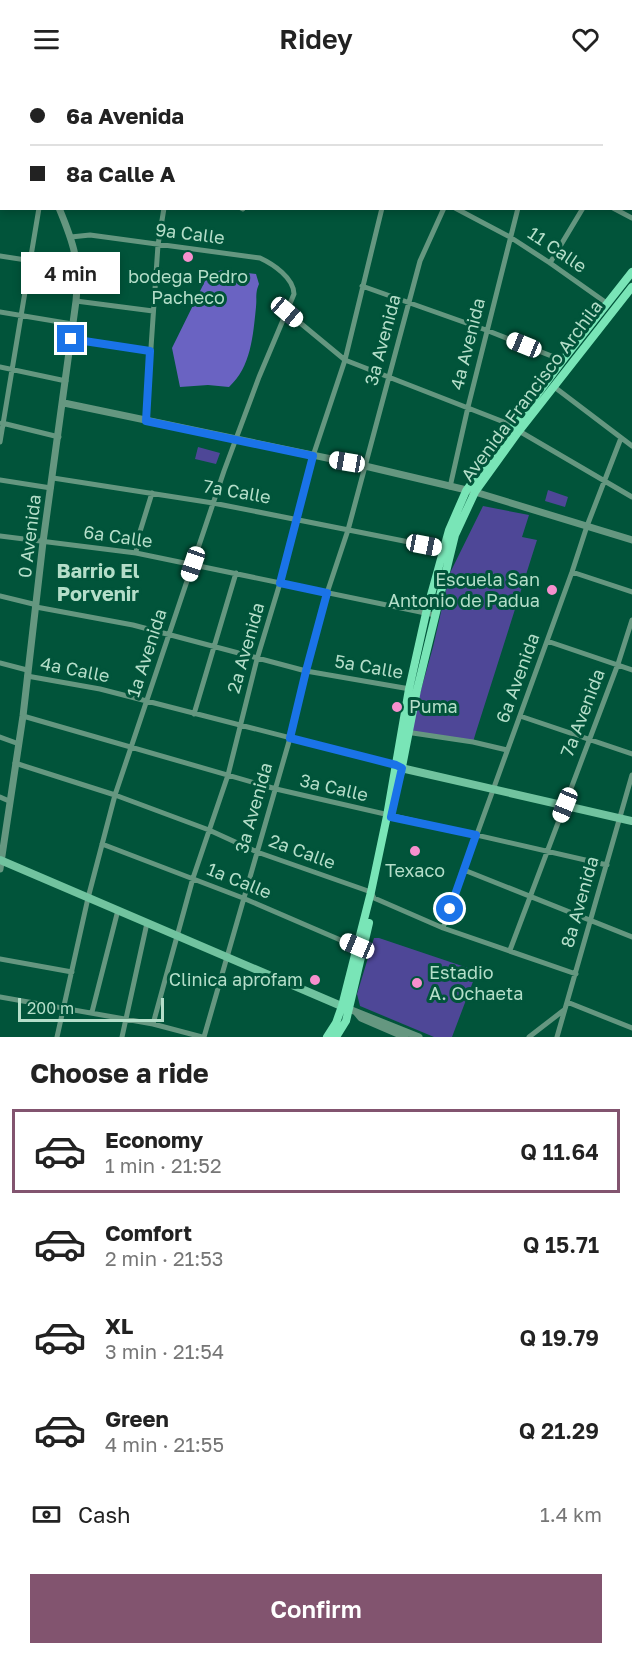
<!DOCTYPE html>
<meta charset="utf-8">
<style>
body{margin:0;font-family:"Golos Text",sans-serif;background:#f2f2f2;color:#222;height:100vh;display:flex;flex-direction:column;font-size:22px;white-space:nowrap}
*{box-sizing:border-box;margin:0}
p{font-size:20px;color:#767676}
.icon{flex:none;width:33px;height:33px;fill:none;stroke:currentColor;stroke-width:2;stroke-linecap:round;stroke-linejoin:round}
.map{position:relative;height:959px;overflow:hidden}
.drawer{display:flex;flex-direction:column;background:#fff;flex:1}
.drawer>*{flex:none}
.guide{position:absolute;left:0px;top:0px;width:633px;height:132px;box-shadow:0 3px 9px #0003;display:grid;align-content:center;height:132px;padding:0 30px;background:#fff}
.scale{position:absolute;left:18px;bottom:15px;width:146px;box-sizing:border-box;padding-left:6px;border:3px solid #b4dec9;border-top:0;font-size:16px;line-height:21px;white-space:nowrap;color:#b4dec9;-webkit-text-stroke:4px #01543a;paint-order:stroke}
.end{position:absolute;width:27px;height:27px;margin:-14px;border:8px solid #1a73e8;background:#fff;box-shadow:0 0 0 3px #fff}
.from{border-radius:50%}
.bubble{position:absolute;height:42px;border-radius:0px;background:#fff;box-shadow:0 3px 9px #0003;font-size:20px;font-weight:600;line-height:42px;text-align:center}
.car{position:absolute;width:18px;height:36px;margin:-18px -9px;border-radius:8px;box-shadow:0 0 4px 2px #0007;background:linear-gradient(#fff 24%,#345 0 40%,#fff 0 76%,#345 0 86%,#fff 0)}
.guide b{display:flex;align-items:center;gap:21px;height:57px;font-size:22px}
.guide b+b{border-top:2px solid #e0e0e0}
.guide i{width:15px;height:15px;background:#222}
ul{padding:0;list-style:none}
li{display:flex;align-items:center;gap:18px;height:84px;margin:0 12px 9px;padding:0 18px;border:3px solid transparent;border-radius:0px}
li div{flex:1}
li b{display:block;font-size:22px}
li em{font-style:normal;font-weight:600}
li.current{border-color:#82546f}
li>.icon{width:54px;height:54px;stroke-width:1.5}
h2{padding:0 30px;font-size:27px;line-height:72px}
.pay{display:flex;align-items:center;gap:15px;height:66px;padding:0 30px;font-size:22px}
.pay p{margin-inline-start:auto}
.button{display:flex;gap:12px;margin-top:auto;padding:12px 30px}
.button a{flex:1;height:69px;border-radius:0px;background:#82546f;color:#fff;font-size:24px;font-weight:600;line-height:69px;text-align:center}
header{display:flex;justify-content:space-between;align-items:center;height:78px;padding:0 30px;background:#fff;font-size:27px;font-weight:600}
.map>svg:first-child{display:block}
.green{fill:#4e4797}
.forest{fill:#6a63c2}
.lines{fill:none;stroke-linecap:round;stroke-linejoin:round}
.minor{stroke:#659780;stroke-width:5}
.tertiary{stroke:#659780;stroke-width:7}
.secondary{stroke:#71c39f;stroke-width:8}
.primary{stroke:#79e5b7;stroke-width:8}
.route{stroke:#1a73e8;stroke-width:8}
.poi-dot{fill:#f790ce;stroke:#01543a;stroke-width:2}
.labels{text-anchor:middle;stroke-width:6;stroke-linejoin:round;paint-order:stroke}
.street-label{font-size:18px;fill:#b4dec9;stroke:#01543a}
.poi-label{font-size:18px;fill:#b4dec9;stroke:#01543a}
.neighbourhood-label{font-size:20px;font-weight:bold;fill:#b4dec9;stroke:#01543a}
</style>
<header><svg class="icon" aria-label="menu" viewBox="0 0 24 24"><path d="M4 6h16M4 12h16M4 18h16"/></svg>Ridey<svg class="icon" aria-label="heart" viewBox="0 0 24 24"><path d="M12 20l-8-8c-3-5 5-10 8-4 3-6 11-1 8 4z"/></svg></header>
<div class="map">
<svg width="632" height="959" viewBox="0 0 632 959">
<rect width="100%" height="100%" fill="#01543a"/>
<!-- green -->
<path class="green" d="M198,369L220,375L216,386L195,381Z
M548,412L568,419L565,429L545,423Z
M483,428L529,437L522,459L537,462L476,654L473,664L409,655L433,569L450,495Z
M374,860H379L477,893L452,959H434L360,928L357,916Z"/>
<!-- forest -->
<path class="forest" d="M221,192L256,196L259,206C255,215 257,220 256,229C253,258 251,289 229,309L208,307L180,309L172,270L207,199Z"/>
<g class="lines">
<!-- minor -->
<path class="minor" d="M372,0L376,2
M18,2L22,0
M95,2V0
M122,2V0
M311,2L312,0
M359,2V0
M415,2L416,0
M474,2L475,0
M0,11H2
M0,69H2
M0,122H2
M241,130L243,131
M455,130L510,159L550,185L608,226
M613,130L632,140
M0,178L78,190
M550,185L583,130
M362,208L486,252L564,283
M76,223L153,233
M0,234L72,246
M287,234L345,282L514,348L519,353L632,419
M71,261L150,273
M0,289L66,303
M553,308L632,368
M146,343L158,167L164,130
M2,345L59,359
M0,364L39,130
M53,400L213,425L444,471
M0,402L51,410
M450,409L468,329L518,130
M0,458L136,475L435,537
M136,475L138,460L152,415
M572,494L632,514
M0,518L33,526L36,529L133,547L306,593L410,611
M547,563L632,592
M0,585L27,592
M27,598L100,611L396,687
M194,636L236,495
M23,638L276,711L607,787
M520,638L632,676
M406,654L473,664L507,672
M0,659L19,666
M15,685L115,717L209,752L257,774L371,814L374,820L443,850L576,896
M0,719L9,723
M102,766L243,820L359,870
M464,792L632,859
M443,850L572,494L587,448L621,360
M510,872L618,586L632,542
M0,881L72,894
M0,919L153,946L202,959
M567,924L632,950
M92,934L118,832
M153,946L193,800L228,697L257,581L280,505L313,378L345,282L382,130
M57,959L88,820L115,717L224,393L259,299L294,216C294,200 273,186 260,180L90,157L71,159
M122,959L147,845
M204,959L290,660L306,593L327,515L348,452L420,183L444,130
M529,959L564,932
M557,959L632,697"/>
<!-- tertiary -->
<path class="tertiary" d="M3,0V2
M64,325L365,388L475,414L632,462
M0,791L23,638L43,464L76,223C80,184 74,166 59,130
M349,931L419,959
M356,934L361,940L405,959"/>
<!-- secondary -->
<path class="secondary" d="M398,688L401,690L632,743
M0,782L346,930"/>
<!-- primary -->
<path class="primary" d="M401,694L417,612L455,457L475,414L519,353L632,209
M327,959L336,945L342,928L371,814L387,738L409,611L426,535L449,452L466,413L562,283L632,194
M336,959L346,943L369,845"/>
</g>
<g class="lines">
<!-- route -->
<path class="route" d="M71,261L150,273L146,343L313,378L280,505L327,515L306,593L290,660L396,687L402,690L391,739L476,757L450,831"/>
</g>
<!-- markers -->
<g class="poi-dot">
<circle cx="188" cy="179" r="6"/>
<circle cx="552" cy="512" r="6"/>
<circle cx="397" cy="629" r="6"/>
<circle cx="415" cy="773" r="6"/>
<circle cx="315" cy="902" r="6"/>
<circle cx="417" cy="905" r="6"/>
</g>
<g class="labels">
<!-- street labels -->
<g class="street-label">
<text transform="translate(190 156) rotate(7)" y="6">9a Calle</text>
<text transform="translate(557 172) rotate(34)" y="6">11 Calle</text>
<text transform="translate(383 262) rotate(-75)" y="6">3a Avenida</text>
<text transform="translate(468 266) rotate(-76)" y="6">4a Avenida</text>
<text transform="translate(532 313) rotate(-53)" y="6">Avenida Francisco Archila</text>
<text transform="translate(237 414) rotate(10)" y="6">7a Calle</text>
<text transform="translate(30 458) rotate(-83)" y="6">0 Avenida</text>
<text transform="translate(118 459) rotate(8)" y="6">6a Calle</text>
<text transform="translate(246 570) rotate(-74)" y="6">2a Avenida</text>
<text transform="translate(147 575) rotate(-72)" y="6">1a Avenida</text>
<text transform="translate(369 589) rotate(10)" y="6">5a Calle</text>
<text transform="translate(75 592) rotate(11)" y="6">4a Calle</text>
<text transform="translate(518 600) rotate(-70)" y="6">6a Avenida</text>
<text transform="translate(583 635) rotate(-69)" y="6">7a Avenida</text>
<text transform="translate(334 710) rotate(13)" y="6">3a Calle</text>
<text transform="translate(254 730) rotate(-74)" y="6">3a Avenida</text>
<text transform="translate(302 774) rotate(20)" y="6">2a Calle</text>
<text transform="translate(239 803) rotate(22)" y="6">1a Calle</text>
<text transform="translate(580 824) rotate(-74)" y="6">8a Avenida</text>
</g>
<!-- poi labels -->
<g class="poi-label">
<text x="188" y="205">bodega Pedro<tspan x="188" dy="21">Pacheco</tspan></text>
<text x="540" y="508" text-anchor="end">Escuela San<tspan x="540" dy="21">Antonio de Padua</tspan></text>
<text x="409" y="635" text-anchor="start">Puma</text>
<text x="415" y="799">Texaco</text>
<text x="429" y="901" text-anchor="start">Estadio<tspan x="429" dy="21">A. Ochaeta</tspan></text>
<text x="303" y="908" text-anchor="end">Clinica aprofam</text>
</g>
<!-- neighbourhood labels -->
<g class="neighbourhood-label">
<text x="98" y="500">Barrio El<tspan x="98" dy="23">Porvenir</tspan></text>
</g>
</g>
</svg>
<div class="scale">200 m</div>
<i class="end from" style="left:450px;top:831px"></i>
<i class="end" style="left:71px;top:261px"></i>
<div class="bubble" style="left:21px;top:174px;width:99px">4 min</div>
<i class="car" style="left:287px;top:234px;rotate:130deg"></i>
<i class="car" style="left:524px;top:267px;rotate:292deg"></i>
<i class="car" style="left:347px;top:384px;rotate:280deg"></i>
<i class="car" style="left:424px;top:467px;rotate:101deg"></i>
<i class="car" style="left:193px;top:486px;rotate:199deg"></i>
<i class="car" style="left:565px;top:727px;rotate:202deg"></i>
<i class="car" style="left:357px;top:868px;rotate:293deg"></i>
<div class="guide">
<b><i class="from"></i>6a Avenida</b>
<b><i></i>8a Calle A</b>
</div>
</div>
<section class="drawer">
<h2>Choose a ride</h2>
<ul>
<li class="current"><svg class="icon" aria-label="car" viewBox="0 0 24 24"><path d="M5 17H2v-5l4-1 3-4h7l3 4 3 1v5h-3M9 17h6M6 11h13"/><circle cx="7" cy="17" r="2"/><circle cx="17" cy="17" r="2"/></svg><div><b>Economy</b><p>1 min · 21:52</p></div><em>Q 11.64</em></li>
<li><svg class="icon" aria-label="car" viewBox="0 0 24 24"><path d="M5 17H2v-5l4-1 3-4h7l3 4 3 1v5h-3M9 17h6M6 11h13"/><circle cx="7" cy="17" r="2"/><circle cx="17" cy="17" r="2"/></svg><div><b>Comfort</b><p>2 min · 21:53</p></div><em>Q 15.71</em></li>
<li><svg class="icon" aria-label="car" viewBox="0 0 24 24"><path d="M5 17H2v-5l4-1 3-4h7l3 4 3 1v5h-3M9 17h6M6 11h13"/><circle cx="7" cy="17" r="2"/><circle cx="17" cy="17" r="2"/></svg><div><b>XL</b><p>3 min · 21:54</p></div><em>Q 19.79</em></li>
<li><svg class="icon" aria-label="car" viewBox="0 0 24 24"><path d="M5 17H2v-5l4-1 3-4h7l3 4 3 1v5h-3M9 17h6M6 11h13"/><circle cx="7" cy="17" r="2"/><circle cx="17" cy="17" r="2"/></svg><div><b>Green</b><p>4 min · 21:55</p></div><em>Q 21.29</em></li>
</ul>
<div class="pay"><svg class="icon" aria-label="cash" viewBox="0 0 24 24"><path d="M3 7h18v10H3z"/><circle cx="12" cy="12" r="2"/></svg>Cash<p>1.4 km</p></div>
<div class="button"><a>Confirm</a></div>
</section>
